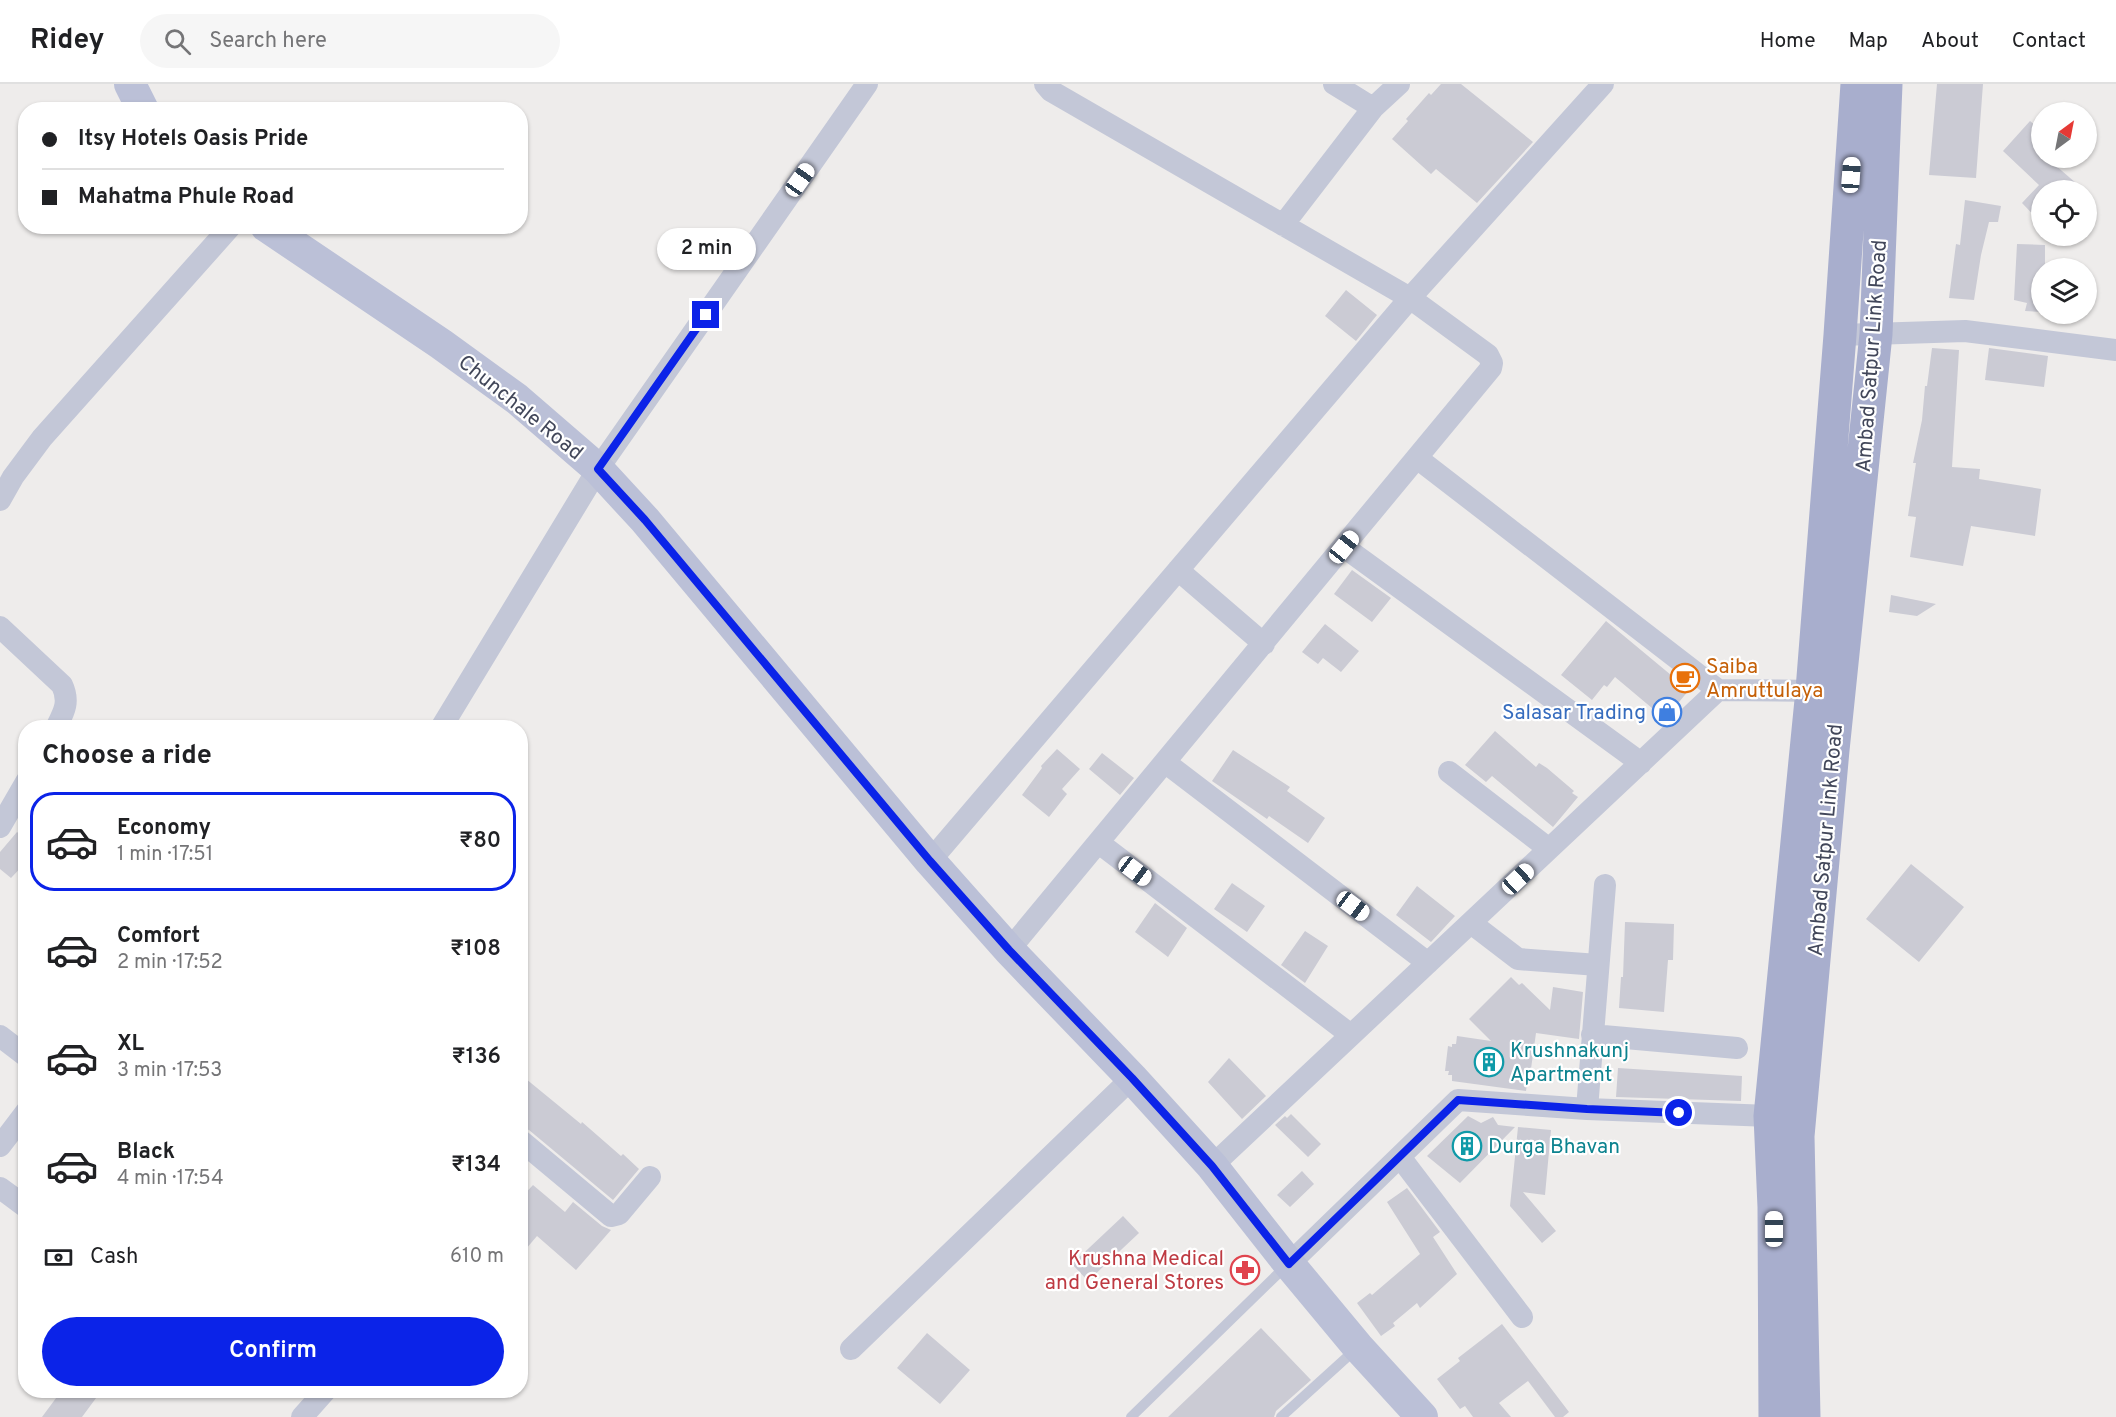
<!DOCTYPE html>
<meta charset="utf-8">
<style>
body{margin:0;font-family:Overpass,sans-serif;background:#f6f6f6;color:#202124;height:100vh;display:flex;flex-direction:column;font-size:22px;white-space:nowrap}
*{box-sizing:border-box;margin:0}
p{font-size:20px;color:#757577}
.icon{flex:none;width:33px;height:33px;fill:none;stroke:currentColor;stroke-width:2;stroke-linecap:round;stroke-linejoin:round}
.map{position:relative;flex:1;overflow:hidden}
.side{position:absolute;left:18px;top:636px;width:510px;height:678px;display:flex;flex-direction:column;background:#fff;border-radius:24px;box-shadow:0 2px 4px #0004}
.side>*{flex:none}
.top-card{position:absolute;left:18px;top:18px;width:510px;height:132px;border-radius:24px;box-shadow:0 2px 4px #0004;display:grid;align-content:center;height:132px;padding:0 24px;background:#fff}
.needle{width:39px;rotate:32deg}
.controls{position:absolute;left:2031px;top:18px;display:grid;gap:12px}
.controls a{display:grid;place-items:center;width:66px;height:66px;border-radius:50%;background:#fff;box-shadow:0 2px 4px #0004;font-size:30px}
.end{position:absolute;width:27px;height:27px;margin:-14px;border:8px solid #0b23e8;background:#fff;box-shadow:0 0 0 3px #fff}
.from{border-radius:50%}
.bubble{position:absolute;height:42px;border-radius:21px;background:#fff;box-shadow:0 2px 4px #0004;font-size:20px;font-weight:600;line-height:42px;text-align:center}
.car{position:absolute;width:18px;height:36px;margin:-18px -9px;border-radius:8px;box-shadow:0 0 4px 2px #0007;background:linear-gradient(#fff 24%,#345 0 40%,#fff 0 76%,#345 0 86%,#fff 0)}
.top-card b{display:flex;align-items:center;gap:21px;height:57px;font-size:22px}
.top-card b+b{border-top:2px solid #e0e0e0}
.top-card i{width:15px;height:15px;background:#202124}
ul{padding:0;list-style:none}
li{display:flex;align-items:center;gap:18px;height:99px;margin:0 12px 9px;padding:0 12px;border:3px solid transparent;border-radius:24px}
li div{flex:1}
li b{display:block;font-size:22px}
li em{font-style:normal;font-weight:600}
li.active{border-color:#0b23e8}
li>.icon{width:54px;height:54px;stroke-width:1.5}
h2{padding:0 24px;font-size:27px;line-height:72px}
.pay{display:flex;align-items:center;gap:15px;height:66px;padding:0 24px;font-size:22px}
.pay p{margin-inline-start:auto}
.cta{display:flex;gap:12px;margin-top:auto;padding:12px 24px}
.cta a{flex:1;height:69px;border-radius:36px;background:#0b23e8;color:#fff;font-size:24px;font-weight:600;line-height:69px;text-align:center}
header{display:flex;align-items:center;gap:36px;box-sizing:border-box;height:84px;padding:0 30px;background:#fff;border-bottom:2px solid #e0e0e0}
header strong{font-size:28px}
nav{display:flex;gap:33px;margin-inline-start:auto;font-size:21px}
.search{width:420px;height:54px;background:#f6f6f6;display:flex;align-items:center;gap:15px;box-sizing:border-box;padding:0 21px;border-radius:33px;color:#757577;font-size:22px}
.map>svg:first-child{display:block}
.building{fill:#cbcbd4}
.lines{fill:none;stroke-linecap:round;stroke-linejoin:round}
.lane{stroke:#c3c7d7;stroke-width:10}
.street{stroke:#c3c7d7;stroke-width:22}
.secondary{stroke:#bbc0d7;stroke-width:32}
.primary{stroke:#a8aecd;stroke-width:33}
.route{stroke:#0b23e8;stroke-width:8}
.labels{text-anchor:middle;stroke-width:4.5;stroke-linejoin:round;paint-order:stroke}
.street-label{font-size:21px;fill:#42475a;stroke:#fff}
.food-label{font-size:21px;fill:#c56008;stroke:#fff;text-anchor:start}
.shop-label{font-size:21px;fill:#366cbe;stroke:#fff;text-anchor:end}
.culture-label{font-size:21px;fill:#0d838f;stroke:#fff;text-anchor:start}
.health-label{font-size:21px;fill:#be3a42;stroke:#fff;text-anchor:end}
</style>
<header>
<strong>Ridey</strong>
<div class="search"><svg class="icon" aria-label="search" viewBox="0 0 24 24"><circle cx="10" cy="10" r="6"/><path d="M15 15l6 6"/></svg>Search here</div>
<nav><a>Home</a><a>Map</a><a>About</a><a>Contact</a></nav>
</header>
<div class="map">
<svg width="2116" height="1333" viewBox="0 0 2116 1333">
<rect width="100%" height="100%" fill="#eeeceb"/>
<!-- building -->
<path class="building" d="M1441,0H1461L1533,58L1477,119L1436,85L1431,90L1392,55L1408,37L1406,35L1429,9L1431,11Z
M1937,0H1983L1976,94L1929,91Z
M2030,37L2042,47V74H2047L2084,106H2044L2042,104V140L2022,119L2039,101L2003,67Z
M1965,116L2001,122L1998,138H1989L1981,171L1974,216L1949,214L1956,160L1960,161Z
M2017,160L2045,161V184H2042V228L2025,227L2027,219L2014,216Z
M1346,206L1377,231L1356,257L1325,232Z
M1932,264L1959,266L1952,383L1980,385L1979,395L2041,405L2035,452L1971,442L1963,482L1910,473L1916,433L1908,432L1916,379H1913L1922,336L1925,302H1927Z
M1989,264L2048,272L2044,303L1985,296Z
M1352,486L1391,514L1372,538L1334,510Z
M1891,511L1936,520L1917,532L1889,528Z
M1606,537L1689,606L1665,635L1615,593L1607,603L1604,601L1592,616L1561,591Z
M1325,540L1359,567L1341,588L1323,574L1318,580L1302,568Z
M1495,647L1536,683L1539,679L1547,684L1574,707L1572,709L1578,713L1553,743L1492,692L1486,698L1465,681Z
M1057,665L1080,685L1062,705L1067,710L1049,733L1022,711L1042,684L1041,682Z
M1233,666L1290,703L1287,707L1325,734L1308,759L1269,732L1267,735L1212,697Z
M1102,669L1134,694L1120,711L1089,685Z
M17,748L26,755V778L11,794L0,785V768Z
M1911,780L1964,823L1919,878L1866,835Z
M1232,799L1265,822L1247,848L1214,825Z
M1417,802L1455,832L1431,858L1396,831Z
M1155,819L1187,844L1168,873L1135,848Z
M1625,838L1674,840L1673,876H1668L1664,928L1619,924L1621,893H1623Z
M1305,847L1328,862L1305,899L1281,881Z
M1511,893L1519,901L1522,899L1550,926L1553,903L1583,908L1579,955L1536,949L1529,999L1527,1000L1526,1007L1452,997V991H1448L1449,987H1445L1448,962L1452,963V960H1456L1457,952L1491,957L1469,935Z
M1229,974L1266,1012L1242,1035L1208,998Z
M1618,984L1742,992L1741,1017L1616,1013Z
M520,990L581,1040L582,1038L621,1072L623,1070L639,1085L613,1116L529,1046L520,1043Z
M1291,1030L1321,1060L1308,1073L1275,1041L1285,1032L1287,1034Z
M1468,1032L1481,1039L1493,1033L1498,1041L1515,1043L1460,1099L1427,1072Z
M1518,1043L1551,1046L1545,1111L1523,1108L1556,1147L1542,1159L1510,1122Z
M1302,1087L1314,1100L1290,1123L1277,1111Z
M533,1101L565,1128L573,1118L602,1142L611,1146L576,1186L537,1152L520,1172V1115Z
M1407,1104L1440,1148L1433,1153L1457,1190L1420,1224L1417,1219L1393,1239L1395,1242L1381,1252L1357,1219L1370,1209L1372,1211L1420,1170L1387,1118Z
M1123,1132L1139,1149L1088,1197L1072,1180Z
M1502,1240L1569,1328L1563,1333H1555L1528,1297L1499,1319L1511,1333H1473L1465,1322L1460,1325L1437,1295L1460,1277L1458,1274Z
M1261,1244L1311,1296L1276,1327L1274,1333H1168Z
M927,1249L970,1286L940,1320L897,1284Z
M62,1306H102L82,1333H42Z"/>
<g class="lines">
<!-- lane -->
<path class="lane" d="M1131,1333L1286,1182
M1281,1333L1356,1265"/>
<!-- street -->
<path class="street" d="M1334,0L1373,24
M1283,141L1373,24L1399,0
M1840,251L1965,247L2116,266
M1417,374L1718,606
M0,416L13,393L42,354L231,142
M1344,463L1641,679
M1178,486L1264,560
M0,543L62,601C70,618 64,628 56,644
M441,644L598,385L867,0
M1166,679L1428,879
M1449,688L1549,765
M0,743L26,698
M1099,759L1351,951
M930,777L1410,214L1603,0
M1471,839L1518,875L1598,881
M1009,866L1491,284L1492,279L1488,271L1410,214L1051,7L1045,0
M1592,951L1737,964
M0,952L26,972
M1587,1025L1605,801
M520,1056L611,1132L619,1130L650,1093
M0,1062L26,1028
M1400,1073L1522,1233
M1212,1082L1718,606L1826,607
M0,1104L26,1123
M1289,1180L1458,1016L1587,1025L1770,1032
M851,1265L1132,994
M302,1333L326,1306"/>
<!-- secondary -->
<path class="secondary" d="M130,0L143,26
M266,142L441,260L517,315L598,385L645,436L930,777L1009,866L1132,994L1212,1082L1289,1180L1358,1263L1422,1333"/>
<!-- primary -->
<path class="primary" d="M1775,1333L1774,1123L1770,1032L1812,606L1840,251L1857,0
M1804,1333L1798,1052L1833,666L1876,250L1886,0"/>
</g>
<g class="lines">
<!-- route -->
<path class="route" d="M706,231L598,385L645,436L930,777L1009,866L1132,994L1212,1082L1289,1180L1458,1016L1587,1025L1679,1029"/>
</g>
<!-- icons -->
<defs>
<g id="cafe-ring" transform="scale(1.5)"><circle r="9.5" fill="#fff" stroke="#e8710a" stroke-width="1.5"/><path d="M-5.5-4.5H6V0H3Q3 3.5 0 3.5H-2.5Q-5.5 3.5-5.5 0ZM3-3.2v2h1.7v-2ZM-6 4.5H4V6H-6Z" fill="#e8710a"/></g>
<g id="shop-ring" transform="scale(1.5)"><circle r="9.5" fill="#fff" stroke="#3f7fe0" stroke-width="1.5"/><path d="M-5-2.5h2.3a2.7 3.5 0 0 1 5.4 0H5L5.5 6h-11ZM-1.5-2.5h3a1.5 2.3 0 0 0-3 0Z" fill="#3f7fe0"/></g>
<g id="building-ring" transform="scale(1.5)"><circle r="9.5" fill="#fff" stroke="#0f9aa8" stroke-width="1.5"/><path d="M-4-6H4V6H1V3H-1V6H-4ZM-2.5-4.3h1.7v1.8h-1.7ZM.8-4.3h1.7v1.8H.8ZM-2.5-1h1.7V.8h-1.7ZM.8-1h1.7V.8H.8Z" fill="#0f9aa8"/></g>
<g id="pharmacy-ring" transform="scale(1.5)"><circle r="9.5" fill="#fff" stroke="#e0444e" stroke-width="1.5"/><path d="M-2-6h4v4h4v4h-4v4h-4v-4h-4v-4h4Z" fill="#e0444e"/></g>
</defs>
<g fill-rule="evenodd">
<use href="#cafe-ring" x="1685" y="594"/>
<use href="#shop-ring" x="1667" y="628"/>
<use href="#building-ring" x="1489" y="978"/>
<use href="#building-ring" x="1467" y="1062"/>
<use href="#pharmacy-ring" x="1245" y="1186"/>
</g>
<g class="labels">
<!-- street labels -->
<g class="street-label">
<text transform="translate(1871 272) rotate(-86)" y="7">Ambad Satpur Link Road</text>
<text transform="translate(521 323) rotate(39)" y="7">Chunchale Road</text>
<text transform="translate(1825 756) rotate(-85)" y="7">Ambad Satpur Link Road</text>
</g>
<!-- food labels -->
<g class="food-label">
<text x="1706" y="589">Saiba<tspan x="1706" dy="24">Amruttulaya</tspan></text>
</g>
<!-- shop labels -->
<g class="shop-label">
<text x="1646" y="635">Salasar Trading</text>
</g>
<!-- culture labels -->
<g class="culture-label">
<text x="1510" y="973">Krushnakunj<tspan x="1510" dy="24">Apartment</tspan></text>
<text x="1488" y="1069">Durga Bhavan</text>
</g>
<!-- health labels -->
<g class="health-label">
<text x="1224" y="1181">Krushna Medical<tspan x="1224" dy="24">and General Stores</tspan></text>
</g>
</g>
</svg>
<div class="controls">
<a><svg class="needle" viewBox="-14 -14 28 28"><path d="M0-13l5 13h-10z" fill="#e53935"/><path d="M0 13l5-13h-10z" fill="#757577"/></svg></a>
<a><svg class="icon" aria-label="locate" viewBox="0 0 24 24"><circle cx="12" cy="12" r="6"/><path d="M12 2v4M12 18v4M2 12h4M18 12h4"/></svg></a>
<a><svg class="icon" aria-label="layers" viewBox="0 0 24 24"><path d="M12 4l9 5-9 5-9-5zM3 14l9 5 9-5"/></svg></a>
</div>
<i class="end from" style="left:1679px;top:1029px"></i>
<i class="end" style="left:706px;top:231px"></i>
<div class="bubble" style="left:657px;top:144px;width:99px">2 min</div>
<i class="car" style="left:1851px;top:91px;rotate:4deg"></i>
<i class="car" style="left:800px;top:96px;rotate:35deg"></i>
<i class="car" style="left:1344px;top:463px;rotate:39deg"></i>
<i class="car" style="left:1135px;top:787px;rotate:127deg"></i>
<i class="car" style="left:1518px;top:795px;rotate:47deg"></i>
<i class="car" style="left:1353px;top:822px;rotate:127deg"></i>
<i class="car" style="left:1774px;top:1145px;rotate:0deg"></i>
<div class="top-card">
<b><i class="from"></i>Itsy Hotels Oasis Pride</b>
<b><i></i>Mahatma Phule Road</b>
</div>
<section class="side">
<h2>Choose a ride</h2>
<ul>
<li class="active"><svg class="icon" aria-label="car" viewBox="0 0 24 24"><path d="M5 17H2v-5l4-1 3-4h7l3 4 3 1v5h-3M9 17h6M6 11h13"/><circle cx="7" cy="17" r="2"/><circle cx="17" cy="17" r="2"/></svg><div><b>Economy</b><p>1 min · 17:51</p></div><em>₹80</em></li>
<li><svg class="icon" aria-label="car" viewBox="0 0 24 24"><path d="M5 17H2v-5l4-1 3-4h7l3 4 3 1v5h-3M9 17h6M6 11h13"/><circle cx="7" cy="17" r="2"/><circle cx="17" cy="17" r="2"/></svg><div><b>Comfort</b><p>2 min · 17:52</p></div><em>₹108</em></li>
<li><svg class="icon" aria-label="car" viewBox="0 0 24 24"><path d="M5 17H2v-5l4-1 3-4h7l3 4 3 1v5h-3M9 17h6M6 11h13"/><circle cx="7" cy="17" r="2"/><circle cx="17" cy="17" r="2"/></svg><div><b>XL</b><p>3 min · 17:53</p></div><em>₹136</em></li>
<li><svg class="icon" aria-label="car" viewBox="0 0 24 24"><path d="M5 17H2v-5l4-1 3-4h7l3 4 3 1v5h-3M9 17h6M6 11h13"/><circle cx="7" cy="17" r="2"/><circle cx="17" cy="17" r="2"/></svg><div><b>Black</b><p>4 min · 17:54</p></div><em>₹134</em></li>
</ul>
<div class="pay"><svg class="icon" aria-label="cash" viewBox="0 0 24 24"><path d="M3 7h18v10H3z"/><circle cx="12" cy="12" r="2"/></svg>Cash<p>610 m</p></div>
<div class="cta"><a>Confirm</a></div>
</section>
</div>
